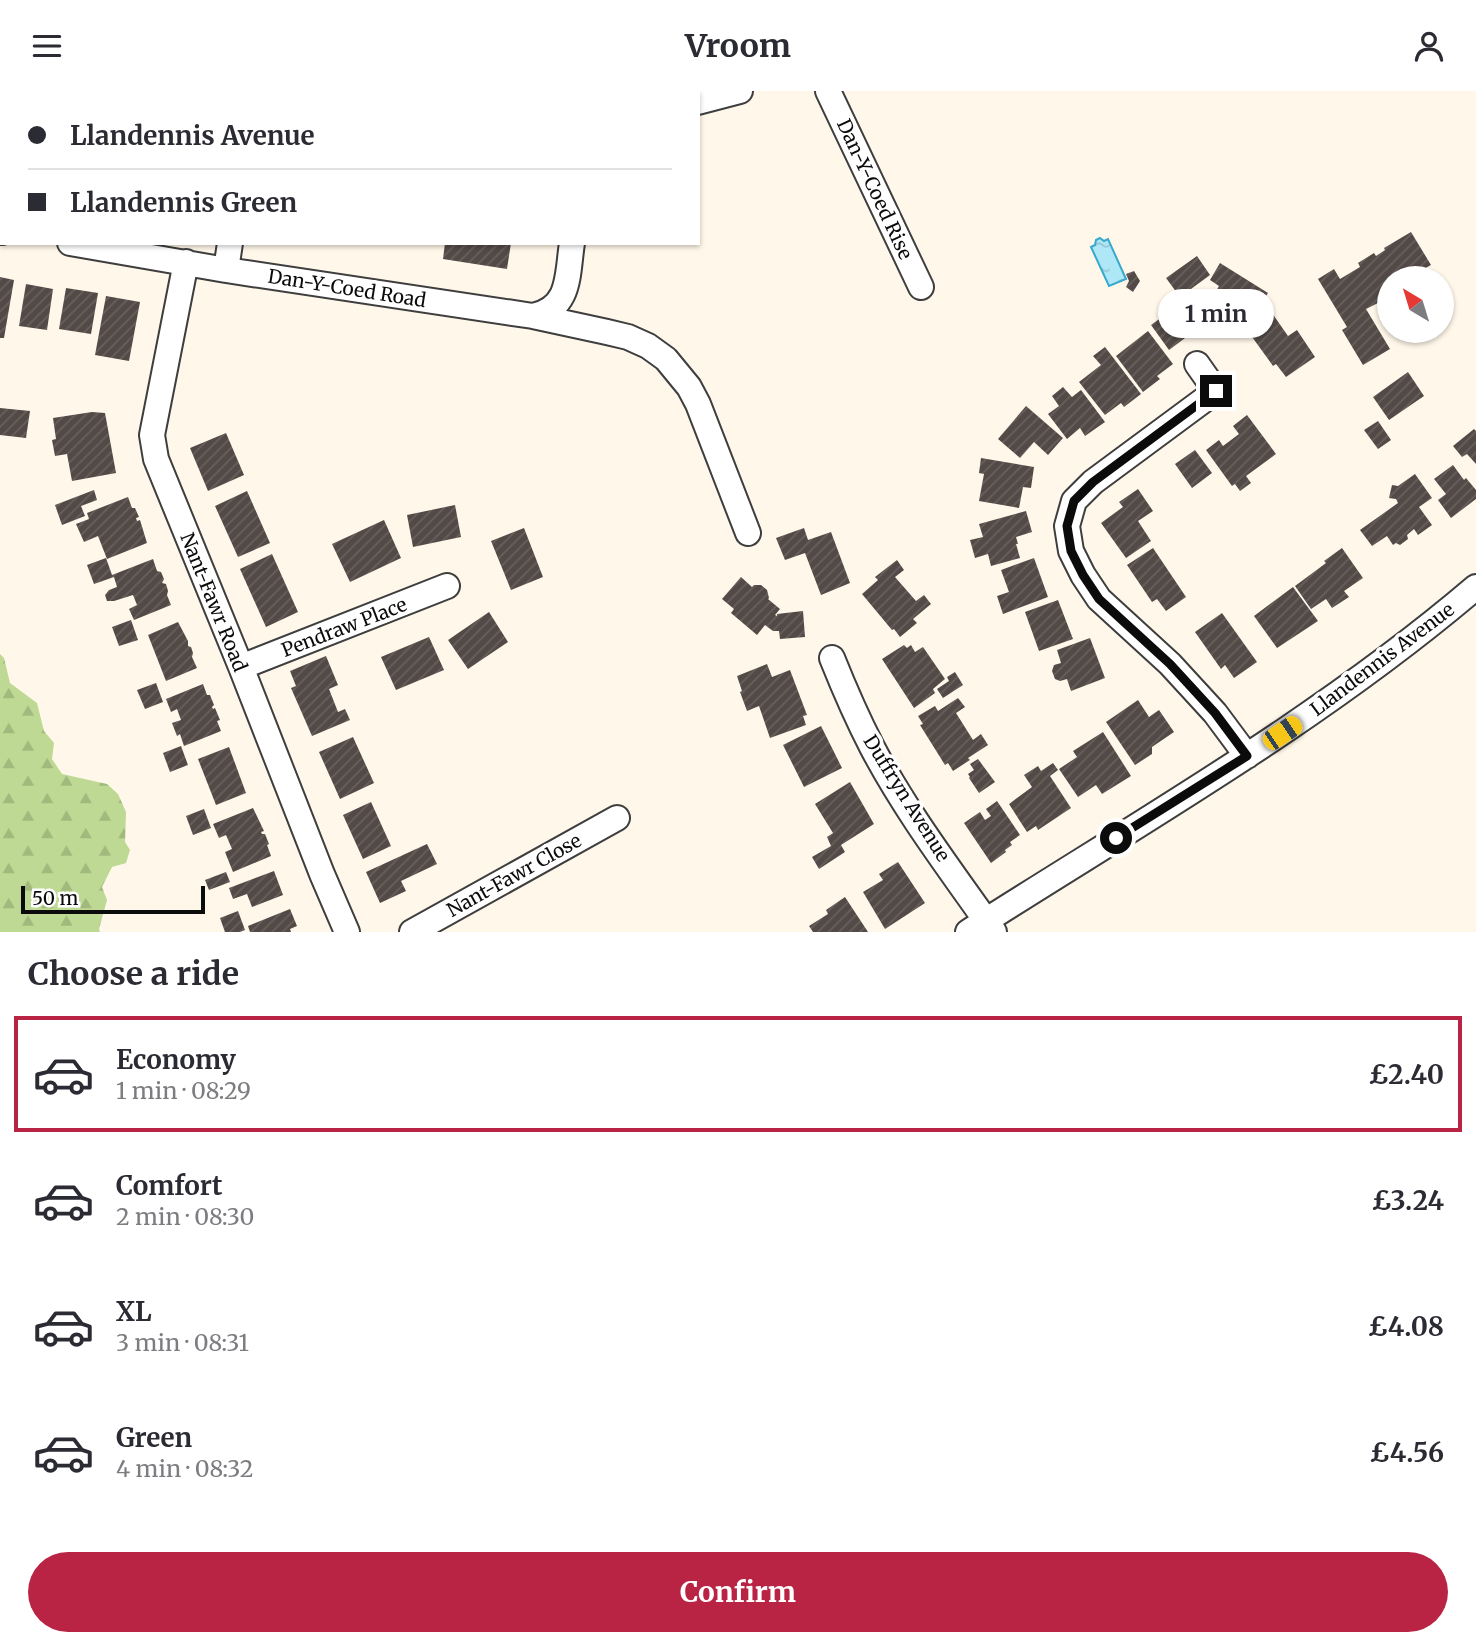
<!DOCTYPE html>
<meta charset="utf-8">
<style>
body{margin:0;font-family:Merriweather,serif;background:#f2f2f3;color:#2b2b33;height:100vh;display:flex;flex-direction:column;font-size:26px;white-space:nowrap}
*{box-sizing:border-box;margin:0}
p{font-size:23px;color:#7c7c81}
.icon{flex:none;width:38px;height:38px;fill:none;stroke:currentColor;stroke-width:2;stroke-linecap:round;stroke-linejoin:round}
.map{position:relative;height:841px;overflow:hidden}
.details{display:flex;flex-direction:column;background:#fff;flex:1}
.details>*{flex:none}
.guide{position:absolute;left:0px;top:0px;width:700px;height:154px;box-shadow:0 2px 5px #0004;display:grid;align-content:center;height:154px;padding:0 28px;background:#fff}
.needle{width:46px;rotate:322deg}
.controls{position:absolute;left:1377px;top:175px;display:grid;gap:14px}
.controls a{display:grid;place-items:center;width:77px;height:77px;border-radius:50%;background:#fff;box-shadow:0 2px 5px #0004;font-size:35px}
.scale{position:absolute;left:21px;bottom:18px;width:184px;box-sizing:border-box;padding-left:7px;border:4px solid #0b0b0b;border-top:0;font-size:19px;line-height:24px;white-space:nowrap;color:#0b0b0b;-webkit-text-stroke:5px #fff;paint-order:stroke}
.end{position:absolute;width:32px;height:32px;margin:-16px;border:9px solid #0b0b0b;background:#fff;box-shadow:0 0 0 4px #fff}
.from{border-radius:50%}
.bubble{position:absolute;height:49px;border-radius:24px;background:#fff;box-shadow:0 2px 5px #0004;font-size:23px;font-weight:700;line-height:49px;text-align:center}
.car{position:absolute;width:21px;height:42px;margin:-21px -10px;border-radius:9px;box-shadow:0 0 5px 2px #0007;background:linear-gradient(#f5c518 24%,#345 0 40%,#f5c518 0 76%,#345 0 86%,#f5c518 0)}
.guide b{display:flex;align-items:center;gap:24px;height:66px;font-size:26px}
.guide b+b{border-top:2px solid #e1e1e2}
.guide i{width:18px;height:18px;background:#2b2b33}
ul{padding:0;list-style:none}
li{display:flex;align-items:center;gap:21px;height:116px;margin:0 14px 10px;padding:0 14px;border:4px solid transparent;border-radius:0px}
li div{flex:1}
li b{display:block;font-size:26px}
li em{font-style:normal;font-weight:700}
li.current{border-color:#b92444}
li>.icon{width:63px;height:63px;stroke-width:1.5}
h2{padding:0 28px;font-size:32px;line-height:84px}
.button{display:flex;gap:14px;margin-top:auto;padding:14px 28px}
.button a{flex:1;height:80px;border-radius:42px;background:#b92444;color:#fff;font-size:28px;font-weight:700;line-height:80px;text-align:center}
header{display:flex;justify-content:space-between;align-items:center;height:91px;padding:0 28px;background:#fff;font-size:32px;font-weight:700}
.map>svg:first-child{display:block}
.forest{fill:url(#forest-firs)}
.water{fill:url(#water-ripples);stroke:#36a9cc;stroke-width:2}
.building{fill:url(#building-hatch)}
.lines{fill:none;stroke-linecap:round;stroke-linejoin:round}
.street-casing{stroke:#3e3e3e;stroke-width:28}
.street{stroke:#fff;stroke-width:24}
.route{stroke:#0b0b0b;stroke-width:9}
.labels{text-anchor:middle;stroke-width:7;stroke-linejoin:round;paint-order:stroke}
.street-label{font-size:19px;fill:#0b0b0b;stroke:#fff}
</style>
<header><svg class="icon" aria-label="menu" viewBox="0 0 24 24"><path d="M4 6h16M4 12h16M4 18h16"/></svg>Vroom<svg class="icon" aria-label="person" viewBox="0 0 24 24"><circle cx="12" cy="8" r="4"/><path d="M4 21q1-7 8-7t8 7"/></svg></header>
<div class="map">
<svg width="1476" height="841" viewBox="0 0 1476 841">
<defs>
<pattern id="forest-firs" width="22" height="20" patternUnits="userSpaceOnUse" patternTransform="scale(1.75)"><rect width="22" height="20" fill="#bed993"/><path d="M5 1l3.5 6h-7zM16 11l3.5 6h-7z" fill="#a2b97d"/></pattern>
<pattern id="water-ripples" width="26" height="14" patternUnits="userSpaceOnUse" patternTransform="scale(1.75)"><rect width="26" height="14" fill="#aee7f6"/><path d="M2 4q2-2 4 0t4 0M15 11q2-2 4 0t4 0" fill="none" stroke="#94c5d2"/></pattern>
<pattern id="building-hatch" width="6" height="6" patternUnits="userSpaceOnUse" patternTransform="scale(1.75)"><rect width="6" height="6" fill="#534a47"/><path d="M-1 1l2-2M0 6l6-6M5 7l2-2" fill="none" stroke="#67605d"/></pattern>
</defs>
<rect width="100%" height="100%" fill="#fff7e9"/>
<!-- forest -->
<path class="forest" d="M0,563L4,567L10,592L37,612L44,640L54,652L52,668L62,683L107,693L118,703L126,721L125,751L130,759L126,772L112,776L102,796L107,809L99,838L100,841H0Z"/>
<!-- water -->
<path class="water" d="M1100,147L1104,150L1108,148L1126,188L1109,195L1091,156L1095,154L1096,149Z"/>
<!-- building -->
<path class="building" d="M1411,141L1431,174L1422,179L1424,182L1414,187L1411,186L1409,187H1390V206L1366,218L1390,258L1363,274L1342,239L1347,236L1318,188L1334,178L1340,188L1360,176L1358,172L1374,162L1376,165L1385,159L1384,157Z
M445,152H511L507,178L443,168Z
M1197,165L1210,184L1180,206L1166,187Z
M1220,172L1268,202L1252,227L1214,204L1219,195L1210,189Z
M1134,180L1140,190L1133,201L1126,196L1129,190L1126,183Z
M0,186L14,189L4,247H0Z
M26,193L53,198L47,239L19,235Z
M66,197L98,202L91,243L59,238Z
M106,205L140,211L129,270L95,264Z
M1186,208L1205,232L1169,259L1151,234Z
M1272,222L1288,245L1297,239L1315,266L1286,286L1276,273L1273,275L1247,239Z
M1148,240L1173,273L1157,285L1160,288L1143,301L1116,265Z
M1105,256L1141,303L1124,316L1121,312L1105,324L1079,291L1101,274L1093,265Z
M1408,281L1424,305L1389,329L1373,306Z
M1063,296L1072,306L1081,299L1105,331L1085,345L1080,337L1067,348L1048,323L1059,315L1052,305Z
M1026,315L1063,347L1048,364L1034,351L1020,367L998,348Z
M0,317L30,320L26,347L0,344Z
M92,321L105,322L116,382L72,390L67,363L55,365L52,349L56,348L53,327Z
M1247,324L1276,363L1246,385L1251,392L1240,400L1235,393L1232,395L1206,359L1219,349L1223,355L1239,343L1233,335Z
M1378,330L1391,349L1378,358L1364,339Z
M1474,338L1476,340V373L1467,363L1462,366L1453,355Z
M226,342L244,384L208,400L190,357Z
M1195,359L1212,382L1192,397L1175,373Z
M981,367L1034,376L1031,397L1023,396L1019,417L979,410L984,383L979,382Z
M1453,374L1464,389L1466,387L1476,399V408L1451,427L1438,409L1446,403L1434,388Z
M1415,383L1432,407L1419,416L1432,434L1418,444L1414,438L1407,444L1408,448L1400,454L1396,452L1393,454L1387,445L1372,455L1360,439L1398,412L1396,408L1389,407L1392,394L1398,395Z
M1138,398L1153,420L1138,430L1151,450L1126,467L1101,432L1123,416L1119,411Z
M94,399L97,409L81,415L85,425L62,434L55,414Z
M247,400L270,452L238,466L215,415Z
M128,406L132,417H135L139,426L136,427L137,430L140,429L147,452L107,468L98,445L84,451L76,433L89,428L87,422Z
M455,414L461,446L413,456L407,424Z
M1026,420L1032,441L1016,446L1018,453H1016L1020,467L991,475L988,463L975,467L970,449L983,446L979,433Z
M384,429L401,467L350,491L332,453Z
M524,437L543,486L511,499L491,450Z
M804,437L808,449L831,441L850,492L821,504L805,462L785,469L776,447Z
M1153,457L1186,506L1166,520L1157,508L1152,511L1127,474Z
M1342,457L1363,487L1344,500L1349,506L1332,517L1326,508L1311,518L1295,495L1326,472L1324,470Z
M272,463L298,521L266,536L240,478Z
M106,467L112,484L153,468L157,480L161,481L164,488L162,492L166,493L168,500L167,504L171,514L134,529L129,518L137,514L133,504L114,510H107L105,504L109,499L117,496L114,486L94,493L87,474Z
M1034,467L1048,506L1003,523L997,505L1009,501L1001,479Z
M897,469L904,479L895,486L916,510L924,504L931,513L913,528L917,532L900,546L894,538L892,539L862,503L878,489L875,486Z
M741,486L752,496L754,494H761L767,499L769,507L768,508L780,518L775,524L777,525V523L803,520L805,546L780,548L779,540H773L765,534L757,544L731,522L734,518L722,508Z
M1293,496L1318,530L1277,557L1254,525Z
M1058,509L1073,548L1039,560L1025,521Z
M489,521L508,551L468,578L448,549Z
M1222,522L1257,571L1234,587L1225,574L1221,578L1195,541Z
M131,529L138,549L119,555L112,536Z
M178,531L188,550V555L191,556L193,562L192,566L197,577L166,590L148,544Z
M429,546L444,579L396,599L381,566Z
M1090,547L1105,587L1071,600L1067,588L1060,590L1055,588L1052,580L1054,574L1061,572L1057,559Z
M904,554L907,557L911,554L915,561L923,556L945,588L933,598L935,602L914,617L882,568Z
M326,565L338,594L329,598L338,621L345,618L350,629L312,645L291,597L296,595L290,580Z
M767,573L772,586L790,579L807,624L803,625L806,634L770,647L759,615L747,620L740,601L742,600L737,585Z
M955,581L963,594L943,607L937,598L949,590L947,586Z
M156,592L163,611L145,618L137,599Z
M203,593L207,604H210L214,614L212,616L213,618L215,617L220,629L217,630L221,640L184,655L180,643L177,645L172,632L181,629L177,618L171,621L166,608Z
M958,607L965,616L956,622L973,649L981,643L988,654L968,667L970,669L953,680L948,672L945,674L920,634L923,633L918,625L935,615L938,620Z
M1138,609L1149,626L1159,619L1174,641L1152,656V663L1135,674L1106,631Z
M821,635L842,677L804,696L783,654Z
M1103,641L1131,685L1102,703L1096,694L1078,706L1059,678L1077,666L1073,660Z
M353,646L374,692L340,708L319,661Z
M181,655L188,674L170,681L163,662Z
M229,656L246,702L216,714L198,668Z
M978,668L995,691L979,702L969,687L970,686L968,683L974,679L970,673Z
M1053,672L1058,679L1050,685L1071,717L1038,739L1036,735L1027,741L1009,713L1032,696L1024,684L1038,675L1041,680Z
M850,691L874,733L841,754L845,761L819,778L812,766L831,755L827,746L833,742L815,713Z
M997,710L1020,744L1010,751L1012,754L1005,759L1006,761L991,772L964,732L980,721L985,729L991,725L986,718Z
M371,711L391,755L363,768L343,724Z
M253,717L264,740L261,741L262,743H265L269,753L267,754L271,765L233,781L225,761L232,758L226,744L219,747L213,733Z
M204,718L211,737L193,744L186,725Z
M427,753L437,773L401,790L406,800L380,812L366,781Z
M898,771L925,812L885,838L863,801L883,789L879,783Z
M274,780L283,804L252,816L247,803L233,808L229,797Z
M226,781L230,791L209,799L205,789Z
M845,806L868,841H813L809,835L828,823L826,819Z
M290,818L297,835L290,838L291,841H250L248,835Z
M238,820L245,839L240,841H225L220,827Z"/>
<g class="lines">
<!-- street casing -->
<g class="street-casing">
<path id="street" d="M828,0L921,196
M254,2L255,0
M596,2V0
M698,11L740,0
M0,141H2
M70,152L226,179L533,225L607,241L628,246L648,255L666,268L689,296L698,313L748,442
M186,171L152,344L156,368L241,576L322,783L347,841
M226,179L230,152
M533,225C571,217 567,184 572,152
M1197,273L1216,300L1093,391L1074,410L1067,435L1071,460L1083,484L1099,508L1170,573L1215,622L1247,665
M832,567C844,597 857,627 872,656C906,721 952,781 994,841
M241,576L447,495
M412,841L617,727
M968,841C1140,731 1320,629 1476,496"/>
</g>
<!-- street -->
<use href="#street" class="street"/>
</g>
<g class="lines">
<!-- route -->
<path class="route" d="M1116,747L1247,665L1215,622L1170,573L1099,508L1083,484L1071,460L1067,435L1074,410L1093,391L1216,300"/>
</g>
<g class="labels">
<!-- street labels -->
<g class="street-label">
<text transform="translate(875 98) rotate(65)" y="7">Dan-Y-Coed Rise</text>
<text transform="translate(347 197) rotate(9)" y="7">Dan-Y-Coed Road</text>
<text transform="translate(214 511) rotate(68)" y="7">Nant-Fawr Road</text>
<text transform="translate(344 536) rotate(-21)" y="7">Pendraw Place</text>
<text transform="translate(1382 568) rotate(-37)" y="7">Llandennis Avenue</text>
<text transform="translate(907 707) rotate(58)" y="7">Duffryn Avenue</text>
<text transform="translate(514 784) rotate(-29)" y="7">Nant-Fawr Close</text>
</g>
</g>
</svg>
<div class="controls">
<a><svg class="needle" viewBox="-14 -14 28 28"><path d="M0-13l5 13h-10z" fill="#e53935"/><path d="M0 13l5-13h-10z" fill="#7c7c81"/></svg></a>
</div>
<div class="scale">50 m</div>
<i class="end from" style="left:1116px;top:747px"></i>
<i class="end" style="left:1216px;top:300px"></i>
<div class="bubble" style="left:1158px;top:198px;width:116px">1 min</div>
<i class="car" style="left:1282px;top:642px;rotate:56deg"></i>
<div class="guide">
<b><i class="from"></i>Llandennis Avenue</b>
<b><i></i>Llandennis Green</b>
</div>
</div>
<section class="details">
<h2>Choose a ride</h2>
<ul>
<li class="current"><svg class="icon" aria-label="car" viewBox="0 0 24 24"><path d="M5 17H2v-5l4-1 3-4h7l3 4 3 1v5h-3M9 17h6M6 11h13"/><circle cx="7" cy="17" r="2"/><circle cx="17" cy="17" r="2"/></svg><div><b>Economy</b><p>1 min · 08:29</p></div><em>£2.40</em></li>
<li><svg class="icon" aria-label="car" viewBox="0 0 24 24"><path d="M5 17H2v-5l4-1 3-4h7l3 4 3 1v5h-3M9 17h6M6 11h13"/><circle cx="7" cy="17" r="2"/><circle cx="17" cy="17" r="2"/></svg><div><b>Comfort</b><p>2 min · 08:30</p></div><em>£3.24</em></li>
<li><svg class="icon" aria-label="car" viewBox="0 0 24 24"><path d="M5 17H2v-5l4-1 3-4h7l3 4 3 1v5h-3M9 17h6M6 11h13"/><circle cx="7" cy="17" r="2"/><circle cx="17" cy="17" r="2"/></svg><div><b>XL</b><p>3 min · 08:31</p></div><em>£4.08</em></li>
<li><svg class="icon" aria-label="car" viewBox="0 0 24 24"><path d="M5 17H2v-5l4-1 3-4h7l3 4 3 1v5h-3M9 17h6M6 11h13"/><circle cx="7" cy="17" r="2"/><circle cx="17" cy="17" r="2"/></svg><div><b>Green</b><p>4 min · 08:32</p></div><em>£4.56</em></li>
</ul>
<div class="button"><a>Confirm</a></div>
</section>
